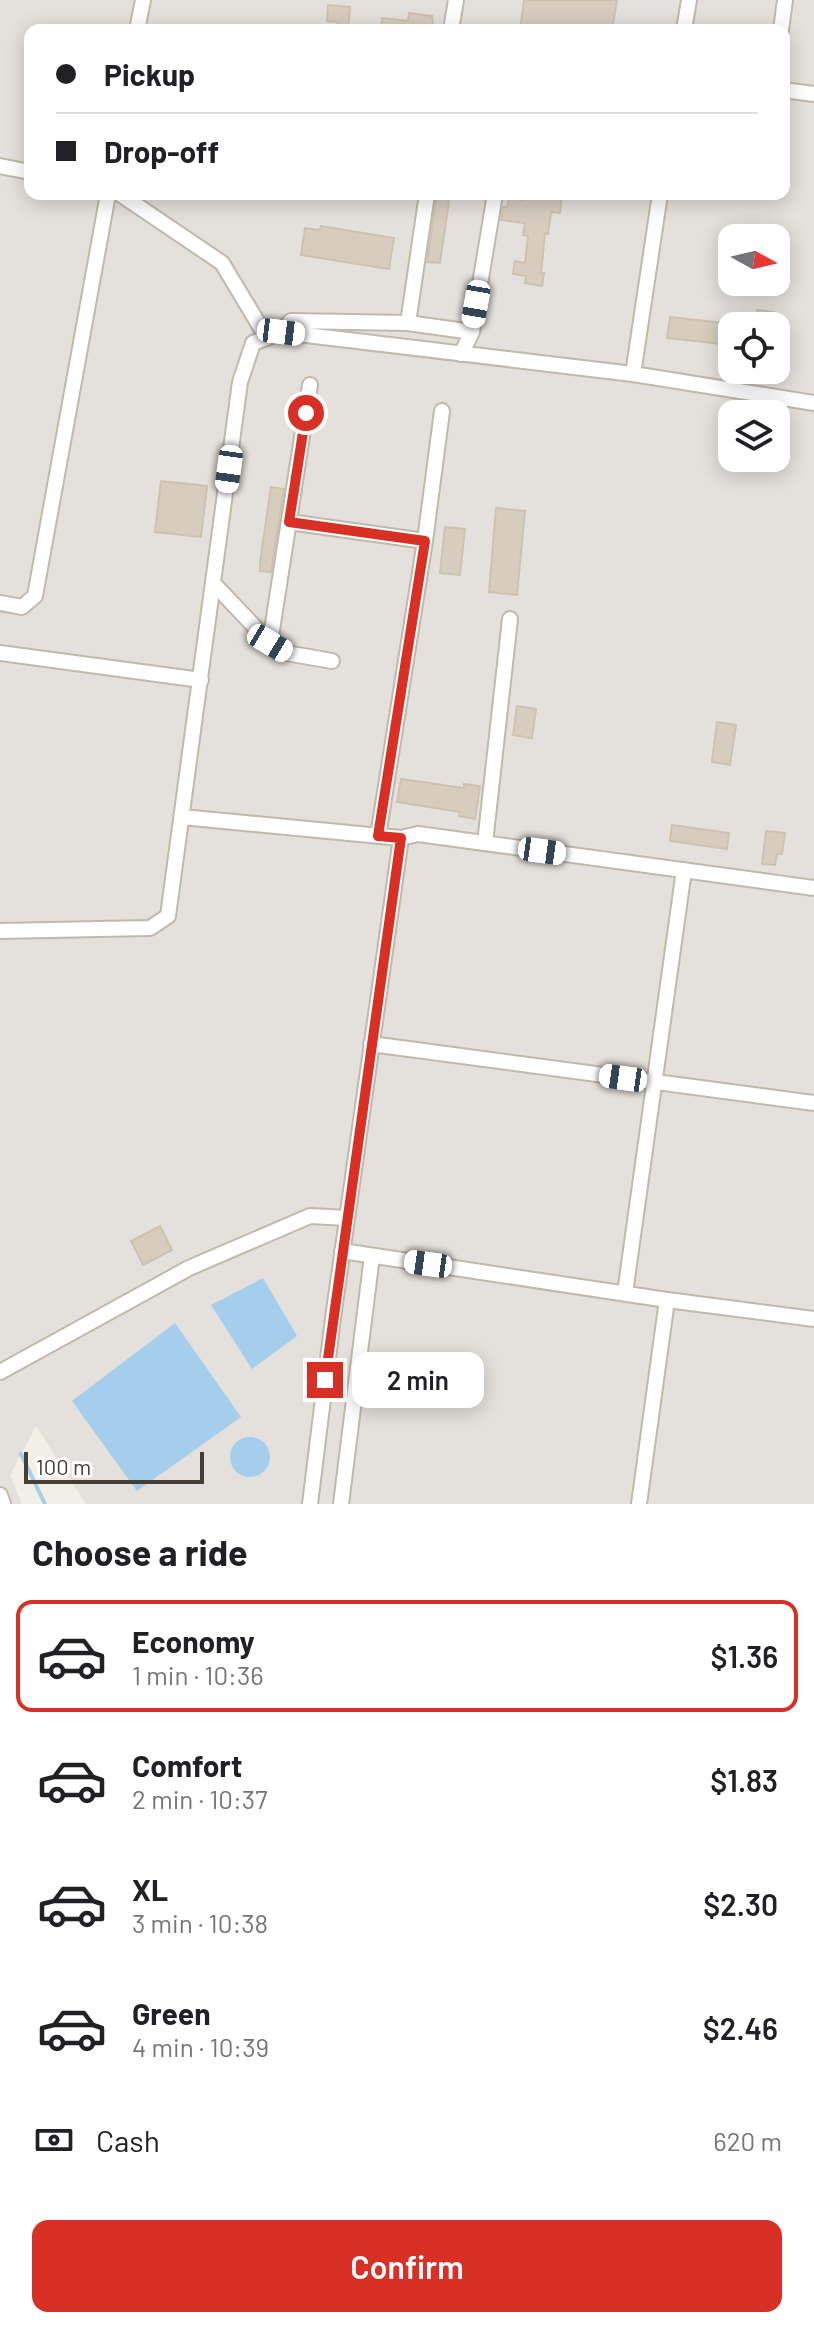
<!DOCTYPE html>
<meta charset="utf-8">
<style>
body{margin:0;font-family:Barlow,sans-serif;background:#f2f2f2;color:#202124;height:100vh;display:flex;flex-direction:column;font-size:30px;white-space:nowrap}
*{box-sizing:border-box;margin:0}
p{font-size:26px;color:#757577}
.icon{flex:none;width:44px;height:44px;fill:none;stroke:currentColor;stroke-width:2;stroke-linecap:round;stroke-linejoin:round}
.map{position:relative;height:1504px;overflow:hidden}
.panel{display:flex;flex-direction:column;background:#fff;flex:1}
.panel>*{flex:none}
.banner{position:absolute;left:24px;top:24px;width:766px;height:176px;border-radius:16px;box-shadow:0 4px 20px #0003;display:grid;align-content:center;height:176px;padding:0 32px;background:#fff}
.needle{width:52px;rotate:98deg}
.fabs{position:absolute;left:718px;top:224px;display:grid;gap:16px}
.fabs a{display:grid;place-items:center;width:72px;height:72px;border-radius:16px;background:#fff;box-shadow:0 4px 20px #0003;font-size:40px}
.scale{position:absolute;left:24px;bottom:20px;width:180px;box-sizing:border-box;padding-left:8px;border:4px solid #453f36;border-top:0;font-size:22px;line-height:28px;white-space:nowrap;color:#453f36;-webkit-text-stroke:6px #fff;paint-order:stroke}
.end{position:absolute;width:36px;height:36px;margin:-18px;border:10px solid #d93025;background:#fff;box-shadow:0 0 0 4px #fff}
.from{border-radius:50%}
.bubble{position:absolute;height:56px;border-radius:16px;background:#fff;box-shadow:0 4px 20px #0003;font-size:26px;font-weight:600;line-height:56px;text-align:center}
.car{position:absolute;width:24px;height:48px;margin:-24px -12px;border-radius:10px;box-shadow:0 0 6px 2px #0007;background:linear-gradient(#fff 24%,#345 0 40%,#fff 0 76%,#345 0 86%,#fff 0)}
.banner b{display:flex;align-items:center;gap:28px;height:76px;font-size:30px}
.banner b+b{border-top:2px solid #e0e0e0}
.banner i{width:20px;height:20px;background:#202124}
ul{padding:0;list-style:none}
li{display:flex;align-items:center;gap:24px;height:112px;margin:0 16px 12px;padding:0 16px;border:4px solid transparent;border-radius:16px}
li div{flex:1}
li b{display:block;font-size:30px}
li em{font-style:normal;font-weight:600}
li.current{border-color:#d93025}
li>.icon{width:72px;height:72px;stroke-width:1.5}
h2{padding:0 32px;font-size:36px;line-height:96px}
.pay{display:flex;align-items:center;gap:20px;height:88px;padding:0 32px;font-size:30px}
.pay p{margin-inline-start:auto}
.button{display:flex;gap:16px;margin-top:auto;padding:16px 32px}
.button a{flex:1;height:92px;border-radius:16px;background:#d93025;color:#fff;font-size:32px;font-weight:600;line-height:92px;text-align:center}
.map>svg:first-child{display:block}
.industrial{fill:#e4e0db;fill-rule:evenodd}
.parking{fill:#e3e1de}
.water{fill:#a5ceec}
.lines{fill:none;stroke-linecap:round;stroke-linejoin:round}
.stream{stroke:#a5ceec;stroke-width:4}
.building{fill:#d6cdbf;stroke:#cec2b0;stroke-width:2}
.minor-casing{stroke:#c0b9ac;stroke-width:18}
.minor{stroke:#fff;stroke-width:14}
.route{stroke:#d93025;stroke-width:10}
</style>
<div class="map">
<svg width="814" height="1504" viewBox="0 0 814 1504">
<rect width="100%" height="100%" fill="#f2efe6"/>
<!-- industrial -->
<path class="industrial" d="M0,0H814V1504H86L36,1426L10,1475L22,1504H0ZM30,30H784V194H30ZM732,238H776V282H732ZM732,326H776V370H732ZM732,414H776V458H732Z"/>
<!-- parking -->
<path class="parking" d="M635,0H676L671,30L631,28Z"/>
<!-- water -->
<path class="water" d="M263,1278L297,1336L252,1369L211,1305Z
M175,1323L241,1417L137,1491L72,1401Z
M230 1457a20 20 0 1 1 40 0a20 20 0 1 1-40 0Z"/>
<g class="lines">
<!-- stream -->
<path class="stream" d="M21,1454L45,1504"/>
</g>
<!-- building -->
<path class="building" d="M524,0H617L612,30H520Z
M328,5L350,7L348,30H336L338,22L327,21Z
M409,13L432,16L434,30H381L382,18L408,21Z
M437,194H450L440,263L427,262Z
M523,194H562L560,213L551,212L548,234L545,233L541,273H544L542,286L525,283L526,276L513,274L515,261L525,263L528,236L523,235L525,223L501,220L503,207H507L509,198L523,200Z
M321,226L394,238L389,269L301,255L305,228L320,230Z
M757,310L774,312L772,326H755Z
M670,317L733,324L730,345L667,338Z
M161,481L207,486L201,537L155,532Z
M271,487L284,489L271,572L260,571V562Z
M496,508L525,511L517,595L489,592Z
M445,527L465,529L460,575L440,573Z
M517,706L536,709L532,738L513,735Z
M717,722L736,725L730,765L712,762Z
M401,779L464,788V784L480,786L475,819L459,816L460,812L397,802Z
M672,825L729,833L727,849L670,841Z
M766,831L785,833L782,854H777L775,865L762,864Z
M160,1226L172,1250L143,1265L131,1241Z"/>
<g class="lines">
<!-- minor casing -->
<g class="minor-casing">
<path id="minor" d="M137,30L143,0
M451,30L456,0
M684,30L689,0
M781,30L785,0
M784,90L814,94
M0,166L30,172
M120,194L222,263L267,338
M408,323L472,332
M281,332L291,321L408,323L427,194
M461,354L472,332L495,194
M633,374L660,194
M289,522L425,541
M214,584L270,643L286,653L332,661
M0,603L22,607L35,596L108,194
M270,643L310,385
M0,653L201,680
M182,817L401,838L333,1318L310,1504
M378,836L425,541L442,411
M401,838L418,834L814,888
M485,843L510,619
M0,931L150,928L168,916L240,382L253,343L281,332L633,374L814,403
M371,1044L814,1103
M342,1251L667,1300L814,1319
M625,1293L684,870
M0,1372L189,1268L310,1216L347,1218
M0,1495L3,1504
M341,1504L372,1256
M639,1504L667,1300"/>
</g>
<!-- minor -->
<use href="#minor" class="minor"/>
</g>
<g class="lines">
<!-- route -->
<path class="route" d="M306,413L289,522L425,541L378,836L401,838L325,1380"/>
</g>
</svg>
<div class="fabs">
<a><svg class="needle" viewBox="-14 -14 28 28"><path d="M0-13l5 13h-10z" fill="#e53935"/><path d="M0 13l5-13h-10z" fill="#757577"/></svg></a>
<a><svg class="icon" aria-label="locate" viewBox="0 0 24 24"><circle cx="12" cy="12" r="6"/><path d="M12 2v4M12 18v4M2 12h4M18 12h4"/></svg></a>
<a><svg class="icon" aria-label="layers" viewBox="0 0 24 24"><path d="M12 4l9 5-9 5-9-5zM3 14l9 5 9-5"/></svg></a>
</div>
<div class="scale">100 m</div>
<i class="end from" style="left:306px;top:413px"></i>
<i class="end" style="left:325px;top:1380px"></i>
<div class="bubble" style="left:352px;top:1352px;width:132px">2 min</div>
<i class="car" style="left:476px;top:304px;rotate:190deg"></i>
<i class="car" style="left:281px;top:332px;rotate:97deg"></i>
<i class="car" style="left:229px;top:469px;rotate:188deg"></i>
<i class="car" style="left:270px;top:643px;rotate:121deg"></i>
<i class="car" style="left:542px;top:851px;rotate:98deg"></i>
<i class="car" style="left:623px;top:1078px;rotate:278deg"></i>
<i class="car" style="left:428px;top:1264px;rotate:278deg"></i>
<div class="banner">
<b><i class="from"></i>Pickup</b>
<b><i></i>Drop-off</b>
</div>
</div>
<section class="panel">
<h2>Choose a ride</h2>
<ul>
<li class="current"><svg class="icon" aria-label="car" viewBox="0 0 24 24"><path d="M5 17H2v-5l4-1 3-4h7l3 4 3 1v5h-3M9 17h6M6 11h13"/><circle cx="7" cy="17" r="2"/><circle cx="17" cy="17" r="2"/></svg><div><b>Economy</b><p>1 min · 10:36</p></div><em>$1.36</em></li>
<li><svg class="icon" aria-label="car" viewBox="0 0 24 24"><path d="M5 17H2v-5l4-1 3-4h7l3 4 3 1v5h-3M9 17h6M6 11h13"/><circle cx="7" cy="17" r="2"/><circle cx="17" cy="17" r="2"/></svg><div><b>Comfort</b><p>2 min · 10:37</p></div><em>$1.83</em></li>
<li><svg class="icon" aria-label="car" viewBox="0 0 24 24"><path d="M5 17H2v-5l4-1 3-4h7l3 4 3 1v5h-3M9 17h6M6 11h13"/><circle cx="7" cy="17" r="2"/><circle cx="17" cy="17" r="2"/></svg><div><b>XL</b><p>3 min · 10:38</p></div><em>$2.30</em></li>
<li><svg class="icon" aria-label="car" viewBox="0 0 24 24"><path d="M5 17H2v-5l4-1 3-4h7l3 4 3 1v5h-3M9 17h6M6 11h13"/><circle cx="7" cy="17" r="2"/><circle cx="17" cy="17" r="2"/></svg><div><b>Green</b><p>4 min · 10:39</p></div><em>$2.46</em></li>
</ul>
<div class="pay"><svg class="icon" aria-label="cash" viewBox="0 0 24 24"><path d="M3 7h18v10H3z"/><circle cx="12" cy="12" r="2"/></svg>Cash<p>620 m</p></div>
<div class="button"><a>Confirm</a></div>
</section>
